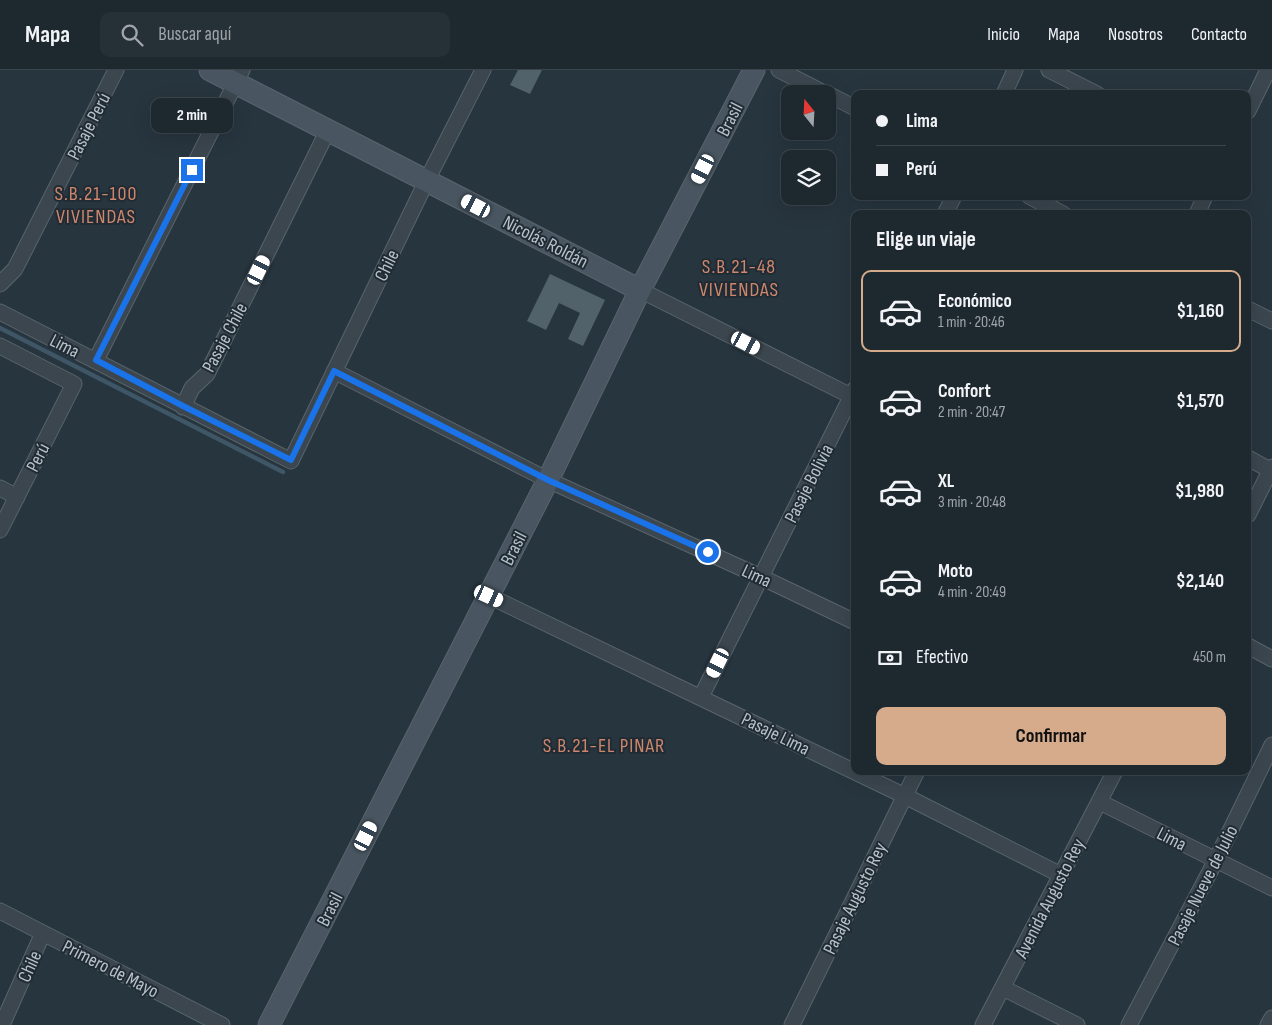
<!DOCTYPE html>
<html lang="es">
<meta charset="utf-8">
<style>
body{margin:0;font-family:"Sofia Sans Condensed",sans-serif;background:#253037;color:#f1f3f6;height:100vh;display:flex;flex-direction:column;font-size:19px;white-space:nowrap}
*{box-sizing:border-box;margin:0}
p{font-size:16px;color:#a0a6aa}
.icon{flex:none;width:28px;height:28px;fill:none;stroke:currentColor;stroke-width:2;stroke-linecap:round;stroke-linejoin:round}
.map{position:relative;flex:1;overflow:hidden}
.drawer{position:absolute;left:851px;top:140px;width:400px;height:565px;display:flex;flex-direction:column;background:#1d282f;border-radius:10px;box-shadow:0 5px 20px #0002,0 0 0 1px #3b444b}
.drawer>*{flex:none}
.hud{position:absolute;left:851px;top:20px;width:400px;height:110px;border-radius:10px;box-shadow:0 5px 20px #0002,0 0 0 1px #3b444b;display:grid;align-content:center;height:110px;padding:0 25px;background:#1d282f}
.needle{width:32px;rotate:342deg}
.controls{position:absolute;left:781px;top:15px;display:grid;gap:10px}
.controls a{display:grid;place-items:center;width:55px;height:55px;border-radius:10px;background:#1d282f;box-shadow:0 5px 20px #0002,0 0 0 1px #3b444b;font-size:25px}
.end{position:absolute;width:22px;height:22px;margin:-11px;border:6px solid #1a73e8;background:#fff;box-shadow:0 0 0 2px #fff}
.from{border-radius:50%}
.bubble{position:absolute;height:35px;border-radius:10px;background:#1d282f;box-shadow:0 5px 20px #0002,0 0 0 1px #3b444b;font-size:16px;font-weight:700;line-height:35px;text-align:center}
.car{position:absolute;width:15px;height:30px;margin:-15px -8px;border-radius:6px;box-shadow:0 0 4px 1px #0007;background:linear-gradient(#fff 24%,#345 0 40%,#fff 0 76%,#345 0 86%,#fff 0)}
.hud b{display:flex;align-items:center;gap:18px;height:48px;font-size:19px}
.hud b+b{border-top:1px solid #3b444b}
.hud i{width:12px;height:12px;background:#f1f3f6}
ul{padding:0;list-style:none}
li{display:flex;align-items:center;gap:15px;height:82px;margin:0 10px 8px;padding:0 15px;border:2px solid transparent;border-radius:10px}
li div{flex:1}
li b{display:block;font-size:19px}
li em{font-style:normal;font-weight:700}
li.selected{border-color:#d6ab8b}
li>.icon{width:45px;height:45px;stroke-width:1.5}
h2{padding:0 25px;font-size:22px;line-height:60px}
.pay{display:flex;align-items:center;gap:12px;height:55px;padding:0 25px;font-size:19px}
.pay p{margin-inline-start:auto}
.primary-button{display:flex;gap:10px;margin-top:auto;padding:10px 25px}
.primary-button a{flex:1;height:58px;border-radius:10px;background:#d6ab8b;color:#111;font-size:20px;font-weight:700;line-height:58px;text-align:center}
header{display:flex;align-items:center;gap:30px;box-sizing:border-box;height:70px;padding:0 25px;background:#1d282f;border-bottom:1px solid #3b444b}
header strong{font-size:24px}
nav{display:flex;gap:28px;margin-inline-start:auto;font-size:18px}
.search{width:350px;height:45px;background:#253037;display:flex;align-items:center;gap:12px;box-sizing:border-box;padding:0 18px;border-radius:10px;color:#a0a6aa;font-size:19px}
.map>svg:first-child{display:block}
.lines{fill:none;stroke-linecap:round;stroke-linejoin:round}
.stream{stroke:#3e5666;stroke-width:4.5}
.building{fill:#52626b}
.street-casing{stroke:#59646c;stroke-width:17}
.secondary-casing{stroke:#59646c;stroke-width:23}
.street{stroke:#3b464f;stroke-width:15}
.secondary{stroke:#495661;stroke-width:21}
.route{stroke:#1a73e8;stroke-width:6}
.labels{text-anchor:middle;stroke-width:4;stroke-linejoin:round;paint-order:stroke}
.street-label{font-size:19px;fill:#b7c1c9;stroke:#202b34}
.neighbourhood-label{font-size:20px;letter-spacing:1px;fill:#ce876d;stroke:#202b34}
</style>
<header>
<strong>Mapa</strong>
<div class="search"><svg class="icon" aria-label="search" viewBox="0 0 24 24"><circle cx="10" cy="10" r="6"/><path d="M15 15l6 6"/></svg>Buscar aquí</div>
<nav><a>Inicio</a><a>Mapa</a><a>Nosotros</a><a>Contacto</a></nav>
</header>
<div class="map">
<svg width="1272" height="955" viewBox="0 0 1272 955">
<rect width="100%" height="100%" fill="#27353f"/>
<g class="lines">
<!-- stream -->
<path class="stream" d="M0,258L283,402"/>
</g>
<!-- building -->
<path class="building" d="M518,0H542L530,24L510,15Z
M550,204L605,230L583,276L568,269L580,243L559,233L546,260L527,251Z"/>
<g class="lines">
<!-- street casing -->
<g class="street-casing">
<path id="street" d="M779,0L826,24
M1049,0L1097,24
M828,24L855,38
M1004,24L1015,0
M1248,41L1268,0
M1029,126L1063,144
M945,144L954,126
M1197,144L1205,126
M0,214L15,199L116,0
M640,220L855,328
M1248,239L1272,251
M0,242L291,391L427,110L483,0
M0,276L74,314L0,460
M96,290L242,0
M334,301L548,410L761,507L855,552
M183,337L192,318L207,304L328,60
M1248,388L1270,400
M0,418L17,427
M1248,445L1272,397
M489,526L905,726L1061,805
M1248,576L1272,589
M701,627L855,319
M1100,732L1272,818
M0,841L222,955
M1003,918L1077,955
M2,955L43,863
M792,955L917,701
M983,955L1115,701
M1129,955L1216,790L1272,675
M1268,955L1272,948"/>
</g>
<!-- secondary casing -->
<g class="secondary-casing">
<path id="secondary" d="M210,0L640,220
M269,955L548,410L640,220L754,0"/>
</g>
<!-- street -->
<use href="#street" class="street"/>
<!-- secondary -->
<use href="#secondary" class="secondary"/>
</g>
<g class="lines">
<!-- route -->
<path class="route" d="M192,100L96,290L183,336L291,390L334,301L548,410L708,482"/>
</g>
<g class="labels">
<!-- street labels -->
<g class="street-label">
<text transform="translate(729 49) rotate(-63)" y="7">Brasil</text>
<text transform="translate(88 56) rotate(-63)" y="7">Pasaje Perú</text>
<text transform="translate(546 171) rotate(27)" y="7">Nicolás Roldán</text>
<text transform="translate(386 195) rotate(-64)" y="7">Chile</text>
<text transform="translate(224 267) rotate(-62)" y="7">Pasaje Chile</text>
<text transform="translate(65 275) rotate(27)" y="7">Lima</text>
<text transform="translate(37 387) rotate(-63)" y="7">Perú</text>
<text transform="translate(808 413) rotate(-63)" y="7">Pasaje Bolivia</text>
<text transform="translate(513 478) rotate(-63)" y="7">Brasil</text>
<text transform="translate(757 505) rotate(25)" y="7">Lima</text>
<text transform="translate(776 663) rotate(26)" y="7">Pasaje Lima</text>
<text transform="translate(1172 768) rotate(27)" y="7">Lima</text>
<text transform="translate(1202 815) rotate(-63)" y="7">Pasaje Nueve de Julio</text>
<text transform="translate(854 828) rotate(-64)" y="7">Pasaje Augusto Rey</text>
<text transform="translate(1049 828) rotate(-63)" y="7">Avenida Augusto Rey</text>
<text transform="translate(329 839) rotate(-63)" y="7">Brasil</text>
<text transform="translate(29 896) rotate(-66)" y="7">Chile</text>
<text transform="translate(111 898) rotate(27)" y="7">Primero de Mayo</text>
</g>
<!-- neighbourhood labels -->
<g class="neighbourhood-label">
<text x="96" y="130">S.B.21-100<tspan x="96" dy="23">VIVIENDAS</tspan></text>
<text x="739" y="203">S.B.21-48<tspan x="739" dy="23">VIVIENDAS</tspan></text>
<text x="604" y="682">S.B.21-EL PINAR</text>
</g>
</g>
</svg>
<div class="controls">
<a><svg class="needle" viewBox="-14 -14 28 28"><path d="M0-13l5 13h-10z" fill="#e53935"/><path d="M0 13l5-13h-10z" fill="#a0a6aa"/></svg></a>
<a><svg class="icon" aria-label="layers" viewBox="0 0 24 24"><path d="M12 4l9 5-9 5-9-5zM3 14l9 5 9-5"/></svg></a>
</div>
<i class="end from" style="left:708px;top:482px"></i>
<i class="end" style="left:192px;top:100px"></i>
<div class="bubble" style="left:151px;top:28px;width:82px">2 min</div>
<i class="car" style="left:703px;top:99px;rotate:207deg"></i>
<i class="car" style="left:476px;top:136px;rotate:297deg"></i>
<i class="car" style="left:259px;top:200px;rotate:26deg"></i>
<i class="car" style="left:746px;top:273px;rotate:117deg"></i>
<i class="car" style="left:489px;top:526px;rotate:115deg"></i>
<i class="car" style="left:718px;top:593px;rotate:206deg"></i>
<i class="car" style="left:366px;top:766px;rotate:27deg"></i>
<div class="hud">
<b><i class="from"></i>Lima</b>
<b><i></i>Perú</b>
</div>
<section class="drawer">
<h2>Elige un viaje</h2>
<ul>
<li class="selected"><svg class="icon" aria-label="car" viewBox="0 0 24 24"><path d="M5 17H2v-5l4-1 3-4h7l3 4 3 1v5h-3M9 17h6M6 11h13"/><circle cx="7" cy="17" r="2"/><circle cx="17" cy="17" r="2"/></svg><div><b>Económico</b><p>1 min · 20:46</p></div><em>$1,160</em></li>
<li><svg class="icon" aria-label="car" viewBox="0 0 24 24"><path d="M5 17H2v-5l4-1 3-4h7l3 4 3 1v5h-3M9 17h6M6 11h13"/><circle cx="7" cy="17" r="2"/><circle cx="17" cy="17" r="2"/></svg><div><b>Confort</b><p>2 min · 20:47</p></div><em>$1,570</em></li>
<li><svg class="icon" aria-label="car" viewBox="0 0 24 24"><path d="M5 17H2v-5l4-1 3-4h7l3 4 3 1v5h-3M9 17h6M6 11h13"/><circle cx="7" cy="17" r="2"/><circle cx="17" cy="17" r="2"/></svg><div><b>XL</b><p>3 min · 20:48</p></div><em>$1,980</em></li>
<li><svg class="icon" aria-label="car" viewBox="0 0 24 24"><path d="M5 17H2v-5l4-1 3-4h7l3 4 3 1v5h-3M9 17h6M6 11h13"/><circle cx="7" cy="17" r="2"/><circle cx="17" cy="17" r="2"/></svg><div><b>Moto</b><p>4 min · 20:49</p></div><em>$2,140</em></li>
</ul>
<div class="pay"><svg class="icon" aria-label="cash" viewBox="0 0 24 24"><path d="M3 7h18v10H3z"/><circle cx="12" cy="12" r="2"/></svg>Efectivo<p>450 m</p></div>
<div class="primary-button"><a>Confirmar</a></div>
</section>
</div>
